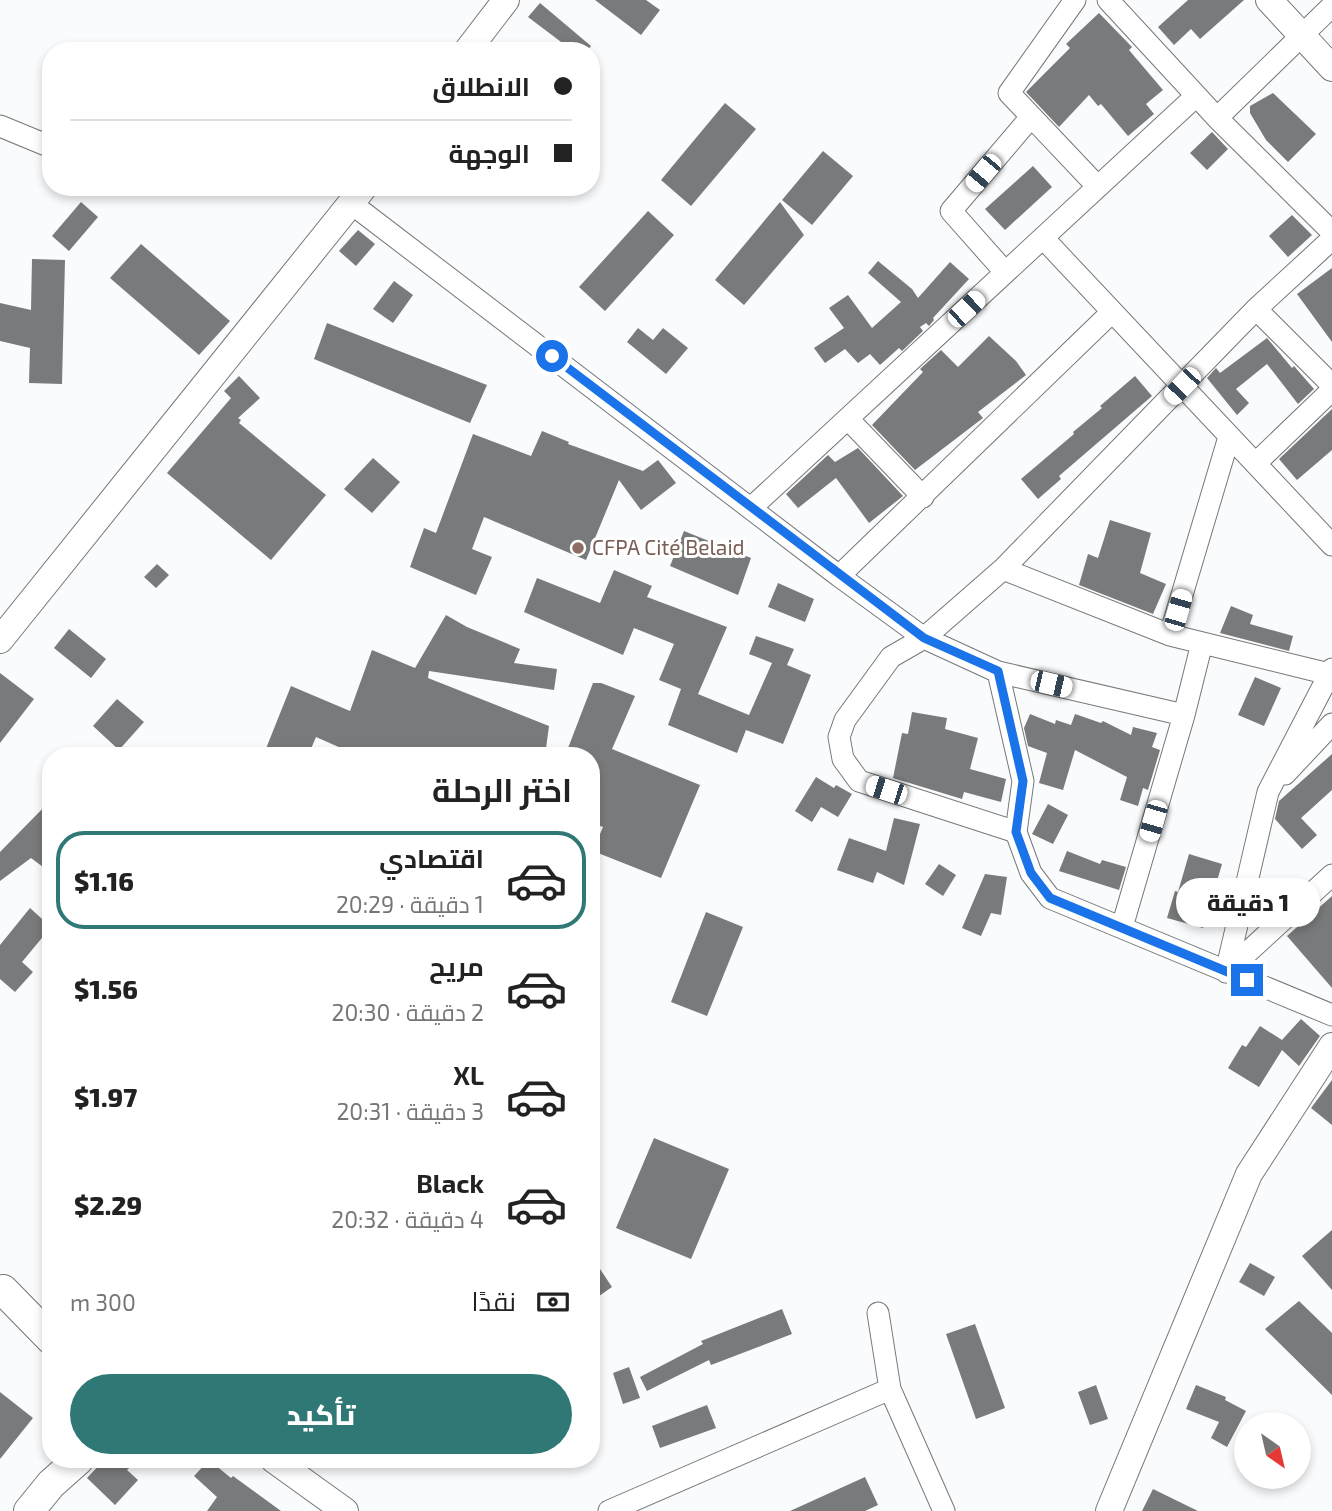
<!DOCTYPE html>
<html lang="ar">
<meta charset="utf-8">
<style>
body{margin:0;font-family:"Exo 2",Cairo,sans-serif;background:#f2f2f2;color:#222;direction:rtl;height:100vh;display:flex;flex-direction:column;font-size:26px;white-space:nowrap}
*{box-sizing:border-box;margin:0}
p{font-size:23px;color:#767676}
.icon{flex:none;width:38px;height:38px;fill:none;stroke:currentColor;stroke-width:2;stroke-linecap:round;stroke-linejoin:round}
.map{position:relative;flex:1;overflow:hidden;direction:ltr}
.side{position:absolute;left:42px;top:747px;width:558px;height:721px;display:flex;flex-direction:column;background:#fff;border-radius:28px;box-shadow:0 4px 10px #0003;direction:rtl}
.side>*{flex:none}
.top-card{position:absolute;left:42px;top:42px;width:558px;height:154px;border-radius:28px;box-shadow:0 4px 10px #0003;direction:rtl;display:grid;align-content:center;height:154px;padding:0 28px;background:#fff}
.needle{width:46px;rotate:146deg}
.fabs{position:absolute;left:1234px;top:1412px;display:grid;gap:14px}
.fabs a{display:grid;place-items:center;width:77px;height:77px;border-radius:50%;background:#fff;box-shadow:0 4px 10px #0003;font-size:35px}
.end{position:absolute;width:32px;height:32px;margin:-16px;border:9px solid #1a73e8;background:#fff;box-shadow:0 0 0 4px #fff}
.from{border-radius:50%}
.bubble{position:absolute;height:49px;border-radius:24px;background:#fff;box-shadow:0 4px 10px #0003;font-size:23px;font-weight:800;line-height:49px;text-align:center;direction:rtl}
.car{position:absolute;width:21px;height:42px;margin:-21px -10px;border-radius:9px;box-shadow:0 0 5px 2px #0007;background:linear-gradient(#fff 24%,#345 0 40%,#fff 0 76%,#345 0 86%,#fff 0)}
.top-card b{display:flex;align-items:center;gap:24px;height:66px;font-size:26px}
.top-card b+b{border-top:2px solid #e0e0e0}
.top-card i{width:18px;height:18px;background:#222}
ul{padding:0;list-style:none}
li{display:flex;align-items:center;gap:21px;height:98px;margin:0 14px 10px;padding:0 14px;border:4px solid transparent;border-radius:28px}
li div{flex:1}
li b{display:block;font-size:26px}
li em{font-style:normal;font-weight:800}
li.on{border-color:#2f7875}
li>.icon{width:63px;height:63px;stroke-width:1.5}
h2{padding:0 28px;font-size:32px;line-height:84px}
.pay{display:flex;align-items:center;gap:18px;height:77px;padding:0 28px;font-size:26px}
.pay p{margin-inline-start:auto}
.action{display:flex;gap:14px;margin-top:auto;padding:14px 28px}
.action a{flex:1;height:80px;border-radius:42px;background:#2f7875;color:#fff;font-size:28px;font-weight:800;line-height:80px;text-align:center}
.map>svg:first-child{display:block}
.building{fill:#797a7b}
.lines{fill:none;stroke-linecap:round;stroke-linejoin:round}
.minor-casing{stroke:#767778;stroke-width:23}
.tertiary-casing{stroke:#767778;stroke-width:28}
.secondary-casing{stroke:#767778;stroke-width:32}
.minor{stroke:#fff;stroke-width:21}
.tertiary{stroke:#fff;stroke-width:26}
.secondary{stroke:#fff;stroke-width:30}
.route{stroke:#1a73e8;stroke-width:9}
.education-dot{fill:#8d6e63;stroke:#fff;stroke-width:2.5}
.labels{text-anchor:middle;stroke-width:6;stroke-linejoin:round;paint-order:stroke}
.education-label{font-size:21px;fill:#785e54;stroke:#fff;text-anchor:start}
</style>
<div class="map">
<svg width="1332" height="1511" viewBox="0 0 1332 1511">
<rect width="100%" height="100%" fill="#fafbfc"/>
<!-- building -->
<path class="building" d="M595,0H646L660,10L641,35Z
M1188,0H1244L1200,39L1191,29L1174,45L1158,27Z
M540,3L591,46L587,51H573L528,17Z
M1099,13L1132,47L1129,50L1163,90L1146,104L1154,114L1128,136L1101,104L1098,106L1089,95L1059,127L1026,92L1070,48L1066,44Z
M1273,93L1316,134L1288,162L1266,140L1250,113V106Z
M725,103L756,129L691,206L661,180Z
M1212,132L1228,149L1207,170L1190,153Z
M823,151L853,176L812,225L782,200Z
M1033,166L1052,187L1005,230L985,209Z
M81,202L98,217L69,251L52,236Z
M780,202L804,235L744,305L715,280Z
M648,211L674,235L605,311L579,287Z
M1292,215L1312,235L1288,257L1269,236Z
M358,230L375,244L356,266L339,251Z
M141,244L230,321L199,355L110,278Z
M32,259L65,260L62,384L29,383L30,348L0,341V303L31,310Z
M878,261L912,289L918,298L950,262L969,279L933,318L934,320L929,326L926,323L920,327L923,331L902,351L899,348L880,365L870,354L858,363L845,349L825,363L814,348L844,328L829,308L848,295L872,328L901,302L868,273Z
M1332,268V342L1297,294Z
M394,281L413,295L393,323L373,309Z
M327,323L487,385L470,423L314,359Z
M638,328L653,340L663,328L688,348L666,374L627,342Z
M989,336L1016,361L1026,375L978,412L983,418L915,470L872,425L923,372L920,369L941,350L958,367Z
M1267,338L1292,368L1294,366L1314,389L1298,404L1267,364L1236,389L1249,403L1237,415L1207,378L1216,368L1220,373Z
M239,376L260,398L238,418L241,420L239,423L326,495L271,560L167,473L231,398L224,391Z
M1135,376L1152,396L1059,476L1061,479L1038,499L1021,479L1074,434L1073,432L1102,408L1100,406Z
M1332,409V450L1297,480L1279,459Z
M542,431L569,442L568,444L643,471L658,460L676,483L641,510L619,480L586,560L484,517L472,549L492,557L476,595L410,567L424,528L436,533L473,434L531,456Z
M858,448L903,496L869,523L836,478L798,508L786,494L828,455L835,462Z
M373,458L400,482L372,513L344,489Z
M1110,520L1151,533L1140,573L1166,584L1153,614L1079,585L1088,554L1098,558Z
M684,531L751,558L738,595L670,566Z
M157,564L169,575L156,588L144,577Z
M614,570L652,586L647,597L727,627L698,694L749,715L772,663L749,654L756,636L794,649L787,665L811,675L783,744L746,730L737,753L668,725L681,689L659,680L674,644L634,628L623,655L524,612L537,578L600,603Z
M778,583L814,599L805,622L768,607Z
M1231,606L1253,615L1250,624L1293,636L1289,651L1220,633Z
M446,615L467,627L520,649L514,663L557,669L554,690L429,671L428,678L549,726L545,756H433L414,748L410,756H359L316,737L308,756H263L291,686L350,711L372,650L415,668Z
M69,629L106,659L91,678L54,648Z
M0,673L34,699L0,743Z
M1255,677L1281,688L1264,726L1238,715Z
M593,683H601L635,696L612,749L700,785L661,878L593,851L603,827L592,823V756H565Z
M117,699L144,722L119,750L93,726Z
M912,712L947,718L945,729L978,738L970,769L1006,779L1001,802L964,792L962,799L893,778L902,733L908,734Z
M1030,714L1055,724L1056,720L1071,725L1075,714L1101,723L1103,721L1131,735L1133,727L1157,733L1152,747L1160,750L1148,790L1143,788L1138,806L1120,800L1127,777L1075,750L1063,790L1039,783L1047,753L1028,746L1024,728Z
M1332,754V790L1301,818L1317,835L1302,849L1275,819L1279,801Z
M816,777L834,788L836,785L852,794L838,817L821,807L812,822L795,811Z
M51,800V873L31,858L0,881V852Z
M1048,804L1068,815L1053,844L1032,834Z
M894,818L920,824L904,885L877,872L873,883L837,870L849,838L886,851Z
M1067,851L1100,864L1102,860L1126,867L1119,890L1059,871Z
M1189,854L1222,864L1203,928L1167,918L1175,891L1178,892Z
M939,864L956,875L943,896L925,884Z
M985,874L1007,877L1001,915L991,913L981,936L962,928Z
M1332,896V988L1287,936Z
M30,908L51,927L22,962L33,972L15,992L0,979V945Z
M706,912L743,927L707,1016L671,1002Z
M1301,1019L1320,1036L1299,1066L1282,1050L1259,1087L1228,1068L1242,1045L1246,1047L1260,1026L1282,1040Z
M1332,1080V1125L1311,1108Z
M654,1138L729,1169L691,1259L616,1228Z
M1332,1230V1290L1302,1256Z
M592,1257L612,1287L592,1301Z
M1250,1263L1275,1277L1264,1296L1239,1282Z
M1299,1301L1332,1333V1395L1265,1329Z
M782,1309L792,1334L711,1365L709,1360L647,1391L640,1377L703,1344L701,1341Z
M975,1324L1005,1408L976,1419L946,1334Z
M629,1367L640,1398L623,1404L613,1373Z
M1096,1385L1108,1419L1090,1425L1078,1392Z
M1196,1385L1226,1397L1225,1400L1246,1411L1227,1447L1211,1438L1219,1422L1186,1409Z
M0,1392L33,1418L0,1459Z
M707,1405L716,1428L660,1448L652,1426Z
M104,1460H137L127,1470L138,1480L115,1505L87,1478Z
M209,1460L231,1478L233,1476L281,1511H207L217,1497L194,1476Z
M865,1477L878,1505L865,1511H790Z
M1153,1489L1198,1511H1142Z"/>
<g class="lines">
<!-- minor casing -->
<g class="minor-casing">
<path id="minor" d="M1075,0L1009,93L1098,187
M1108,0L1217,118L1332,232
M1217,118L1332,6
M0,126L51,147
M352,204L839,576L924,638L998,672L1184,715
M1043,238L1332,545
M1005,272L951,211L1031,117
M1256,309L1332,385
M848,419L923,497
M1256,463L1332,390
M751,508L1196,96
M1003,569L1170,635L1329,674
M839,576L1112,312
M1170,635L1229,437
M998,672L1023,781L1016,832L1031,873L1050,898L1332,1015
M1285,774L1332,724
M1016,832L859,781L843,759L839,737L845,720L891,657L924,638L1003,569L1256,309L1332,239
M1122,927L1184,715L1202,643
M1226,972L1268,792L1332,669
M1226,972L1332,875
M878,1313L890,1389L944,1511
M609,1511L890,1389"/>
</g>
<!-- tertiary casing -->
<g class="tertiary-casing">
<path id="tertiary" d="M1269,0L1332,68
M467,51L506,0
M0,640L364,187
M274,1460L345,1511
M1109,1511L1249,1174L1332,1046"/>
</g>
<!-- secondary casing -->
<g class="secondary-casing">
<path id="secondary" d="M3,1290L51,1339
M29,1511L51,1484L78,1460"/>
</g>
<!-- minor -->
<use href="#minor" class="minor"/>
<!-- tertiary -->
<use href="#tertiary" class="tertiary"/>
<!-- secondary -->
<use href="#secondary" class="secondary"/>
</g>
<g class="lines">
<!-- route -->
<path class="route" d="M552,356L924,638L998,671L1023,781L1016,832L1031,873L1050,898L1247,980"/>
</g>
<!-- markers -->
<circle class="education-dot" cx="578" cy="548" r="7"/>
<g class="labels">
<!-- education labels -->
<g class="education-label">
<text x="592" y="555">CFPA Cité Belaid</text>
</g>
</g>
</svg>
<div class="fabs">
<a><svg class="needle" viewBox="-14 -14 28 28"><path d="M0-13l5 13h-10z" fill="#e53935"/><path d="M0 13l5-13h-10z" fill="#767676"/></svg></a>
</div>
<i class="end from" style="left:552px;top:356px"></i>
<i class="end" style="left:1247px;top:980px"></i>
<div class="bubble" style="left:1176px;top:878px;width:144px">1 دقيقة</div>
<i class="car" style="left:983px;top:173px;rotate:220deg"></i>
<i class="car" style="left:966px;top:309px;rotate:47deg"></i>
<i class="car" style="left:1182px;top:386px;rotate:224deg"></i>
<i class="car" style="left:1178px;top:610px;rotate:16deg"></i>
<i class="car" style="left:1051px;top:684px;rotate:103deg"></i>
<i class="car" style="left:886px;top:790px;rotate:288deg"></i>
<i class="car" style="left:1153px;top:821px;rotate:196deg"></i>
<div class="top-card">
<b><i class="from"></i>الانطلاق</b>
<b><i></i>الوجهة</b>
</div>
<section class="side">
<h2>اختر الرحلة</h2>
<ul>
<li class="on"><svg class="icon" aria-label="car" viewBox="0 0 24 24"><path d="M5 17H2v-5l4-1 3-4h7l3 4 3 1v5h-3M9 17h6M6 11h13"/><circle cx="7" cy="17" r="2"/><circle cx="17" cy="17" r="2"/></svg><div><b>اقتصادي</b><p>1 دقيقة · 20:29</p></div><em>$1.16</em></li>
<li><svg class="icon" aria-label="car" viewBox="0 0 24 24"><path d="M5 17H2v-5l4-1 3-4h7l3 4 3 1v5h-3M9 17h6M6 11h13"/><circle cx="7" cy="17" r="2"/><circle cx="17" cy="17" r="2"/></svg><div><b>مريح</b><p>2 دقيقة · 20:30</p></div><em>$1.56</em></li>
<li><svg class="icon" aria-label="car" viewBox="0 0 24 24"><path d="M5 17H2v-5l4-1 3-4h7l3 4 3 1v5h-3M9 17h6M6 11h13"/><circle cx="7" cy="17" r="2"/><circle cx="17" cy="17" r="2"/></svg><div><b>XL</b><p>3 دقيقة · 20:31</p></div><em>$1.97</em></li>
<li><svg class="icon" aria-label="car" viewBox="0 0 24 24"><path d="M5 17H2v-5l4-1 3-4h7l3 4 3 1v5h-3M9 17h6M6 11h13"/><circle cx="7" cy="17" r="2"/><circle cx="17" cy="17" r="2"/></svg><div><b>Black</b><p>4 دقيقة · 20:32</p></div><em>$2.29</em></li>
</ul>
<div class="pay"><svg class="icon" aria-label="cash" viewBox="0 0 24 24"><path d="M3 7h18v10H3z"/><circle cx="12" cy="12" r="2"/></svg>نقدًا<p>300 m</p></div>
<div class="action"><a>تأكيد</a></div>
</section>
</div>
